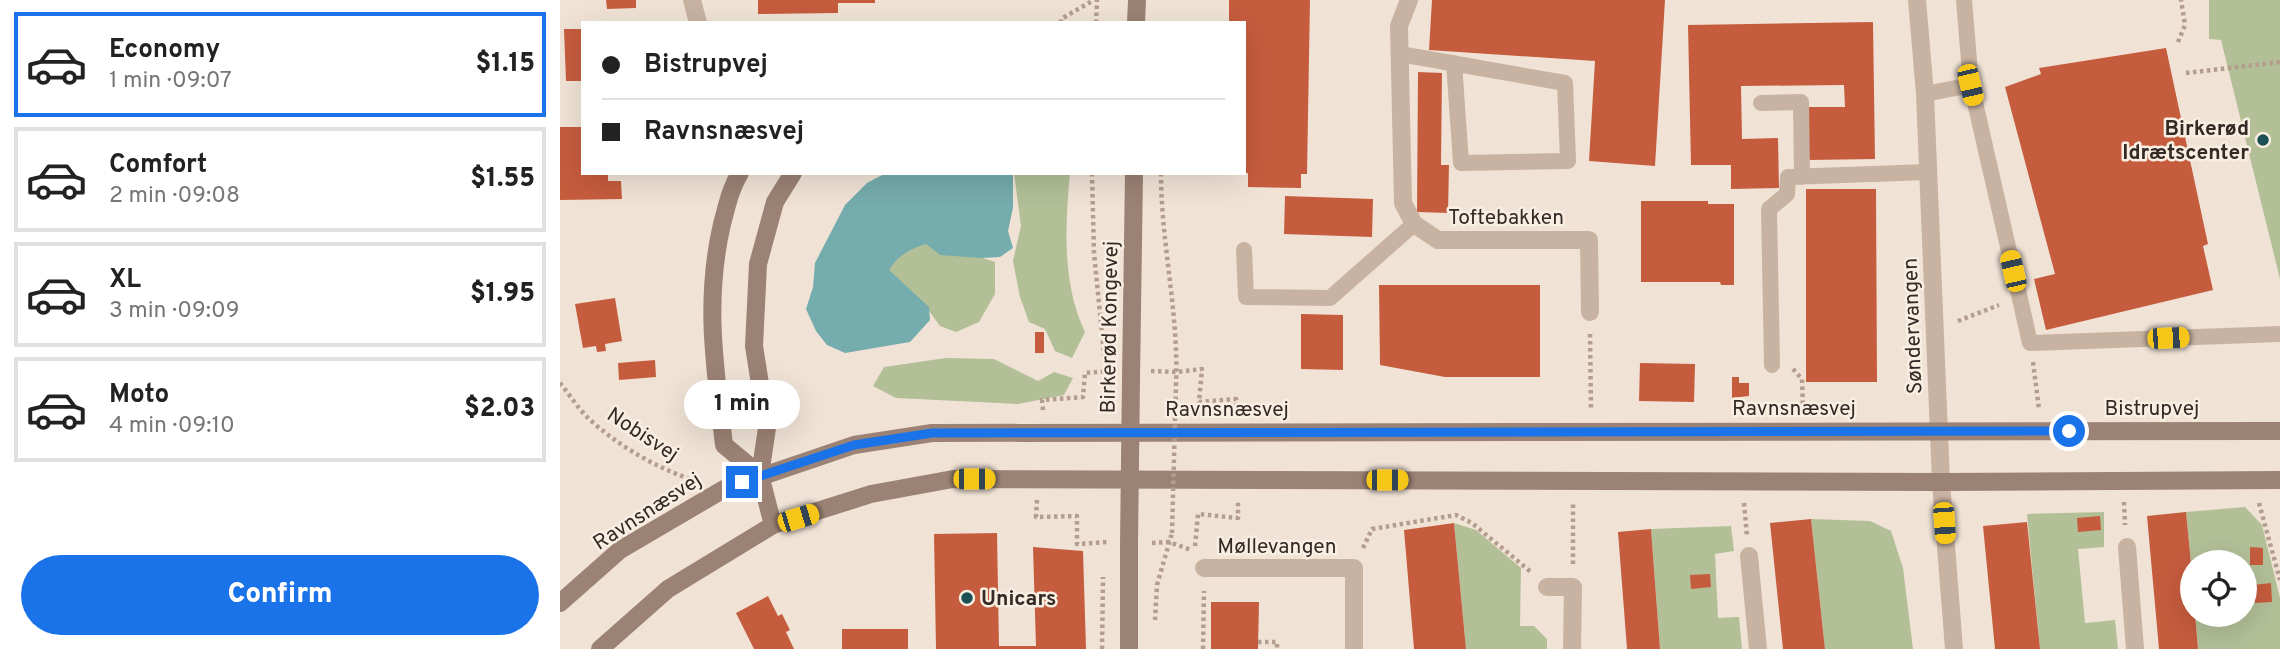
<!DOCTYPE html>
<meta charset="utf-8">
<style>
body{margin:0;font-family:Overpass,sans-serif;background:#f6f6f6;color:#222;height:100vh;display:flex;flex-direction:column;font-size:26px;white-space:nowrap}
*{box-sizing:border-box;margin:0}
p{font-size:23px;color:#767676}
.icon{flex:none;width:38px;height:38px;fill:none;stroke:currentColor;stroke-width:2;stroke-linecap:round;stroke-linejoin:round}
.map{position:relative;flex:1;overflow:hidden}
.panel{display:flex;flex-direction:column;background:#fff;width:560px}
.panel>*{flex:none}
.banner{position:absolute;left:21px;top:21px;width:665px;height:154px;border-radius:0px;box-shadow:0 7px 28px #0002;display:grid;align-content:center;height:154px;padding:0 21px;background:#fff}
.fabs{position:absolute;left:1620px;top:550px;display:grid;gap:14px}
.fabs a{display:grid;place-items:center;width:77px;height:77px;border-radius:50%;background:#fff;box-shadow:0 7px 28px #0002;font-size:35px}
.end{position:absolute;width:32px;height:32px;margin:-16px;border:9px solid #1a73e8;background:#fff;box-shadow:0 0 0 4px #fff}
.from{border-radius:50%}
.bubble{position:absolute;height:49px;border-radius:24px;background:#fff;box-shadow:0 7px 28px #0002;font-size:23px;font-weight:800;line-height:49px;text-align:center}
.car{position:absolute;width:21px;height:42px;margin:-21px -10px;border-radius:9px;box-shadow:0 0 5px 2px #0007;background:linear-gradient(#f5c518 24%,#345 0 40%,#f5c518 0 76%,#345 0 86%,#f5c518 0)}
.banner b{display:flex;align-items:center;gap:24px;height:66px;font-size:26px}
.banner b+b{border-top:2px solid #e0e0e0}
.banner i{width:18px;height:18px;background:#222}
ul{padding:12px 0 0;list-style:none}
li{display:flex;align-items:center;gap:21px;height:105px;margin:0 14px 10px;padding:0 7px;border:4px solid #e0e0e0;border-radius:0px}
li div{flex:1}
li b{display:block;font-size:26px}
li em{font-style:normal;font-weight:800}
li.active{border-color:#1a73e8}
li>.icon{width:63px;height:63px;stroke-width:1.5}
.cta{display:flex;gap:14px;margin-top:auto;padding:14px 21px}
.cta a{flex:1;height:80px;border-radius:42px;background:#1a73e8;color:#fff;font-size:28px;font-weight:800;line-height:80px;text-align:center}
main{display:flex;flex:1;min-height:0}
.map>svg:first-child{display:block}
.green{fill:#b2bf97}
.water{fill:#75acad}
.building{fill:#c65c3e}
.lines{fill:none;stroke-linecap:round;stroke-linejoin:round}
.path{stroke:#b49d8d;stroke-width:4.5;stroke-dasharray:3.5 3.5;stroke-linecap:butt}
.lane{stroke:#c8b3a2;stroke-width:16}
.street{stroke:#c8b3a2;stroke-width:18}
.secondary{stroke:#9b8274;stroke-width:18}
.path-bridge{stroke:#b49d8d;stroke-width:4.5;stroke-dasharray:3.5 3.5;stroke-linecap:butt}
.secondary-bridge{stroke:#9b8274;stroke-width:18}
.route{stroke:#1a73e8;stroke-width:9}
.poi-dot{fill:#1b5154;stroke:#f9eee2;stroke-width:2.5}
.labels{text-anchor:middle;stroke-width:5;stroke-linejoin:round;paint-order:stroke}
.poi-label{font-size:21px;font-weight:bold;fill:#332925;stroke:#f9eee2;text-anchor:end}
.street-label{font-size:21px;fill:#332925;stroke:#f9eee2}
</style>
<main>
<section class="panel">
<ul>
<li class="active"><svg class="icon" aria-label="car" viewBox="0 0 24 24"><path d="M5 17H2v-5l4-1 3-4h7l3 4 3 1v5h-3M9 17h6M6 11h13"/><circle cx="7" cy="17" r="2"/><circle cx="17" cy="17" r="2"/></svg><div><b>Economy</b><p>1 min · 09:07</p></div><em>$1.15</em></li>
<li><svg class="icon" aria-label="car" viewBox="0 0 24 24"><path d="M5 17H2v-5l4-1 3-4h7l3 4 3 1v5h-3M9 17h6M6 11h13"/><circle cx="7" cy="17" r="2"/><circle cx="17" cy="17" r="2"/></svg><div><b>Comfort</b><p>2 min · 09:08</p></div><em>$1.55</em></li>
<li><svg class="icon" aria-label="car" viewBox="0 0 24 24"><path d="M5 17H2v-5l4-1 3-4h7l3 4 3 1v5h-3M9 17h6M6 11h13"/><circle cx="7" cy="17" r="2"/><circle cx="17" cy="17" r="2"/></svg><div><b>XL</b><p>3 min · 09:09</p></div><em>$1.95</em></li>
<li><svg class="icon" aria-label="car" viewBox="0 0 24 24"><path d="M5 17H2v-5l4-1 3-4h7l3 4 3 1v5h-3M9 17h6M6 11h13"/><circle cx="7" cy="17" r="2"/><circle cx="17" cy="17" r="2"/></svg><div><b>Moto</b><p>4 min · 09:10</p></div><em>$2.03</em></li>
</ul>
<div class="cta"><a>Confirm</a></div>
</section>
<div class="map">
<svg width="1720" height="649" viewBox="0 0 1720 649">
<rect width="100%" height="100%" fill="#f0e3d6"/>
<!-- green -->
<path class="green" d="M1649,0H1720V279L1661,40L1649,39Z
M454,173H510C505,226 502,284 525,332L512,358L495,351L485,329L469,322L460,297L453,261L461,226Z
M372,242L435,262V294L419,322L396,332L380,326L369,311L327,269L347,249Z
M386,358L434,359L478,381L494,372L513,378L504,395L458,404L336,398L313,386L324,367Z
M1685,507L1702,525L1720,598V649H1638L1635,614H1685V562H1633V584L1626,512Z
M1544,512V547L1518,549L1525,623L1555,620L1558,649H1480L1467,514Z
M1251,519L1310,521L1331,531L1343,568L1353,649H1265Z
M894,523L916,530L961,568L960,626H974L987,639V649H906Z
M1171,526L1174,551L1155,554L1158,618L1179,617L1182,649H1100L1091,529Z"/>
<!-- water -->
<path class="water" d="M326,173H453V208L448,231L453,248L440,257L422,258L380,255L366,244C350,249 338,255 329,270L369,307L370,320L350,342L285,353L267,345L256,331L246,309L253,287L255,263L285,205L307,183Z"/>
<!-- building -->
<path class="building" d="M46,0H76V8L47,9Z
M198,0H315V3H278V13L198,14Z
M669,0H750L747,174H741V188L688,187V173H684V23H669Z
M872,0H1105L1095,166L1029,161L1035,61L869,50Z
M1313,22L1315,159L1249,160L1248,107H1285L1284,85L1181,86L1182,139L1218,138L1219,188L1171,189V165H1131L1128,25Z
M4,29H23V81H6Z
M1606,48L1648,244L1643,246L1653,290L1486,330L1474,279L1495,274L1445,87L1481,74L1479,68Z
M858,72L882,73L881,165H889L888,213L857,212Z
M0,127H23V173H48V181H61L62,199L0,200Z
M1246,189H1316L1317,382H1246Z
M725,196L813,199L812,237L724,234Z
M1081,201H1148V204H1174V285H1161L1160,282H1081Z
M819,285H980V377H885L820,365Z
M55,298L62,341L45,344L46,351L37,352L36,346L23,348L15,304Z
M741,314L783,315V370L741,369Z
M475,332H484V353H475Z
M95,360L96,377L59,380L58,363Z
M1080,363L1135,364L1134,402L1079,401Z
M1172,377H1179V383H1189V396L1172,398Z
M1626,512L1633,584V614H1635L1638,649H1599L1587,516Z
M1540,516L1541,530L1518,532L1517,518Z
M1251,519L1265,649H1223L1210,523Z
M1467,522L1480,649H1435L1423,526Z
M894,523L906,649H854L844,530Z
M1091,529L1100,649H1067L1058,532Z
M437,533L439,646H476L473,547L523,551L526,649H376L374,534Z
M1690,547L1703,548V565H1690Z
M1150,574L1151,587L1131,589L1130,575Z
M1711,583L1712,602L1695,603L1693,585Z
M208,596L218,616L222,614L230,630L226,632L234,649H194L176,613Z
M651,602H699L698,649H651Z
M282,629H348V649H282Z"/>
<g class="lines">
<!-- path -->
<path class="path" d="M501,23V19L534,0
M536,23L537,0
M1618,42L1625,25L1621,0
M1626,73L1720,62
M532,173L534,253L545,364
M601,173C601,244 619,313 616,384
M1398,321L1439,305
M1030,334L1031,410
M1473,362L1479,409
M1233,369L1242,379L1243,409
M591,371L617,372L642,369L639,402L676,399V409
M0,383C9,394 18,408 28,418C57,445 96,468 133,480
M483,410L482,400L523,397L525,373L548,371
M477,500L476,517L517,516V544L548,542
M1564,502L1565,525
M1184,503L1187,536
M1699,503L1720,580
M592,543L609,542L631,550
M635,546L638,514L678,518V501
M803,548L812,529L896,515L912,523L971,572
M1013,564V503
M595,620L597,585L612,533
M698,642H717V649
M542,649L543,577
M643,649L644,591"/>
<!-- lane -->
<path class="lane" d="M1404,0L1411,85L1470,343L1720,334
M840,54L1005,83L1008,161L901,163L894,63
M1365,94L1411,85
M1201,103L1241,102L1242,177
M684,250L686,297L770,298L854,224
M1212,365L1209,209L1227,194L1228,177L1368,172"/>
<!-- street -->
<path class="street" d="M132,0L138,23
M849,0L839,26L843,203L854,224L878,240H1029L1030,312
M1357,0L1365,94L1381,482L1394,649
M1567,547L1575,649
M1189,556L1198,649
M644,568H794V649
M987,587H1013L1012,649"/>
<!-- secondary -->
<path class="secondary" d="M576,23L577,0
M180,173C170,189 167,206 162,224C144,302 155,367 164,445L200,475
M571,379L574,173
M213,525L200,475L207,428L194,346L198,264L215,202L233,173
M0,603L60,550L164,489L294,445L372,433L1720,431
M40,649L108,589L213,525L311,494L393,479L1381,482L1720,480
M569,649V545"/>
<!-- path-bridge -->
<path class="path-bridge" d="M612,533L616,384"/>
<!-- secondary-bridge -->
<path class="secondary-bridge" d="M569,545L571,379"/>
</g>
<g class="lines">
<!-- route -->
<path class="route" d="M182,482L294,445L372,433L1509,431"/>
</g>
<!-- markers -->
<g class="poi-dot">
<circle cx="1703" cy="140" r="7"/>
<circle cx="407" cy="598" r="7"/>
</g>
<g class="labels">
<!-- poi labels -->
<g class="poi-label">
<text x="1689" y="135">Birkerød<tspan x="1689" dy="24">Idrætscenter</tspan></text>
<text x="421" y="605" text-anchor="start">Unicars</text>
</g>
<!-- street labels -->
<g class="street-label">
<text x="946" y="224">Toftebakken</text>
<text transform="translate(1352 326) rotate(-92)" y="7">Søndervangen</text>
<text transform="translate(549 327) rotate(-89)" y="7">Birkerød Kongevej</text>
<text x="1234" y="415">Ravnsnæsvej</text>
<text x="1592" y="415">Bistrupvej</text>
<text x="667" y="416">Ravnsnæsvej</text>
<text transform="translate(83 434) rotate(33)" y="7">Nobisvej</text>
<text transform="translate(87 511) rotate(-33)" y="7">Ravnsnæsvej</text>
<text x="717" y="553">Møllevangen</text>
</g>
</g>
</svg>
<div class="fabs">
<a><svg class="icon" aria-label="locate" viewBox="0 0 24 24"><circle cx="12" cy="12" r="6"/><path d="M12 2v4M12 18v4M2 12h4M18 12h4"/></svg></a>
</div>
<i class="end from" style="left:1509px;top:431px"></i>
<i class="end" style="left:182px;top:482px"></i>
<div class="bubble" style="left:124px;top:380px;width:116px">1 min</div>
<i class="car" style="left:1410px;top:85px;rotate:167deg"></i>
<i class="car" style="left:1453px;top:271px;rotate:347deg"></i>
<i class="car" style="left:1608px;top:338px;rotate:88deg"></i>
<i class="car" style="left:414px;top:479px;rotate:90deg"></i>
<i class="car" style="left:827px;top:480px;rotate:90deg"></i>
<i class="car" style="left:238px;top:518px;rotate:73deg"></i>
<i class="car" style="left:1384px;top:523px;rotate:176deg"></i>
<div class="banner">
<b><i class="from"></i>Bistrupvej</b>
<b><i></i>Ravnsnæsvej</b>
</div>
</div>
</main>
